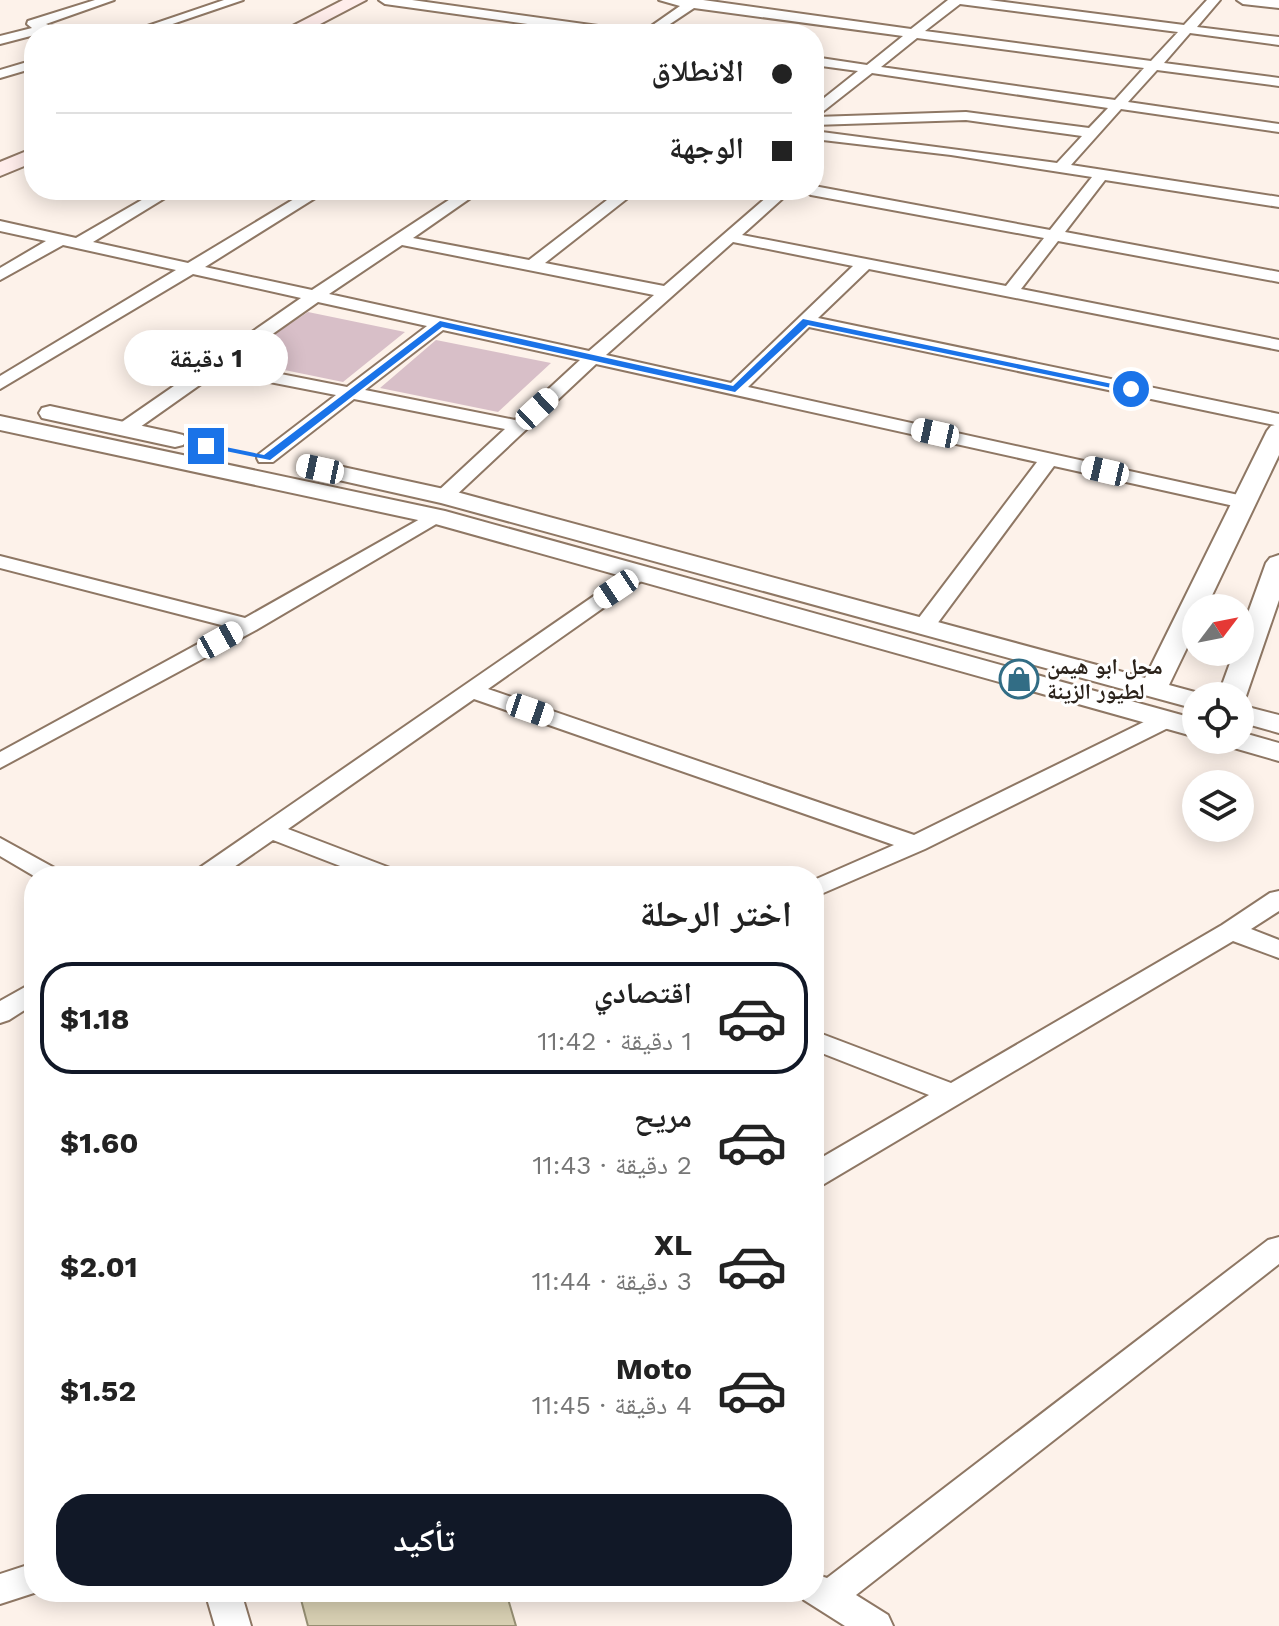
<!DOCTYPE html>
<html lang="ar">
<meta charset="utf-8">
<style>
body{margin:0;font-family:"Work Sans","Noto Naskh Arabic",sans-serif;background:#f2f2f2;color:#222;direction:rtl;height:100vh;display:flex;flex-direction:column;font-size:30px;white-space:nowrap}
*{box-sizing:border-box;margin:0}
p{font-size:26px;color:#767676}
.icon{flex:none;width:44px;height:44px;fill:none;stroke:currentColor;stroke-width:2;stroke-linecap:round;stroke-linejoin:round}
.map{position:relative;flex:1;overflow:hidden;direction:ltr}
.drawer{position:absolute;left:24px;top:866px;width:800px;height:736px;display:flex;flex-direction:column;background:#fff;border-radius:32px;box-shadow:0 4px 20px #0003;direction:rtl}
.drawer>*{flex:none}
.hud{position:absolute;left:24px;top:24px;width:800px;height:176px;border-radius:32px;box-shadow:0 4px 20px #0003;direction:rtl;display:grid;align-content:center;height:176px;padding:0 32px;background:#fff}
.needle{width:52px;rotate:58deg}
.fabs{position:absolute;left:1182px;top:594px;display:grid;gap:16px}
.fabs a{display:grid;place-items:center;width:72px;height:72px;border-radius:50%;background:#fff;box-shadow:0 4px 20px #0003;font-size:40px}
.end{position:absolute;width:36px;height:36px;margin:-18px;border:10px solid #1a73e8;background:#fff;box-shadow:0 0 0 4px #fff}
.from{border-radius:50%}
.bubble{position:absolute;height:56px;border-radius:28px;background:#fff;box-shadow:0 4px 20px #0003;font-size:26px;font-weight:700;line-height:56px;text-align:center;direction:rtl}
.car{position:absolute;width:24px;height:48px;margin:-24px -12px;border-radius:10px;box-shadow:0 0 6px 2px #0007;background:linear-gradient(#fff 24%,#345 0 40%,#fff 0 76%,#345 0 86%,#fff 0)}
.hud b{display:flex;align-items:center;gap:28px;height:76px;font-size:30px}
.hud b+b{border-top:2px solid #e0e0e0}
.hud i{width:20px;height:20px;background:#222}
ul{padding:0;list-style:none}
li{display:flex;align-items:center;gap:24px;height:112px;margin:0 16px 12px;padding:0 16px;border:4px solid transparent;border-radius:32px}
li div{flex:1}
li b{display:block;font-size:30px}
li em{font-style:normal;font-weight:700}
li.selected{border-color:#111827}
li>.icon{width:72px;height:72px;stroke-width:1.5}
h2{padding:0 32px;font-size:36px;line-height:96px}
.cta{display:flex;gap:16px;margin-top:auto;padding:16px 32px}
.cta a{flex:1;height:92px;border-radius:32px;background:#111827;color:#fff;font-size:32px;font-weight:700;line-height:92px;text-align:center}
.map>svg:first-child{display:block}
.green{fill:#d8bfc8}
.building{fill:#d8d0b3;stroke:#968f73;stroke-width:2}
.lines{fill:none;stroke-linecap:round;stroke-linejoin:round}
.minor-casing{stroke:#8e7764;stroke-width:4}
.tertiary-casing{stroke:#8e7764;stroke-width:4}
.secondary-casing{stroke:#8e7764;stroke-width:4}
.minor{fill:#fff;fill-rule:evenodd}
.tertiary{fill:#fff;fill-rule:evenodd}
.secondary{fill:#ffedeb;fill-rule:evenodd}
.route{fill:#1a73e8}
.labels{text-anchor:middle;stroke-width:6;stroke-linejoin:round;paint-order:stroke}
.poi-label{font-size:22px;font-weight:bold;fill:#2b221a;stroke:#fff;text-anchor:start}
</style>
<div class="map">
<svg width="1279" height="1626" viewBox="0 0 1279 1626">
<rect width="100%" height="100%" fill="#fdf2ea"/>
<!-- green -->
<path class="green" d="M308,312L405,332L343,382L235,360Z
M436,340L551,363L498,412L380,388Z"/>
<!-- building -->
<path class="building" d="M299,1592H506L516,1626H308Z"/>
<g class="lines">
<!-- minor casing -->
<g class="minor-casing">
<path id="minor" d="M95,0H114L46,24L73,34L46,32L0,44V36L32,28L27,24L28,21Z
M224,0H243L143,34H124Z
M379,0H412L627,30L633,34H599L385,4Z
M659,0H703L911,29L948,0H989L1184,25L1207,0H1220L1197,27L1279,37V45L1190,33L1164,63L1279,78V86L1157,70L1128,102L1279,124V132L1121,109L1071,165L1279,197V207L1105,180L1065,232L1279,272V282L1058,241L1021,289L1279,340V350L869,269L818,318L1279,414V426L809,327L748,387L1243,496L1253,502L1250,506L1243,508L1054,466L931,632L923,633L912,627L1037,462L596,364L451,500H437L434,496L437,492L505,429L354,399L273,462H259L257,458L259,454L336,395L218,372L133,432H119L117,428L119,424L301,298L193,274L0,389V376L176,270L63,245L0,280V268L46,241L0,231V221L76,238L159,190H178L93,242L188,263L309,190H328L205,267L312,290L464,190H482L413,238L529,260L620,190H638L545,263L664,286L775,190H792L742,235L1006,286L1044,238L811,195L803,190H814V186L1050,230L1092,177L951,155L814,139V131L1057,163L1082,136L966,120L814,125V106L858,71L814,65V57L867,65L903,36L694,8L655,34H640L680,6ZM960,4L1178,32L1151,61L925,31ZM917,38L1144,68L1115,100L881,67ZM872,73L1108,108L1089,128L966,112L816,117ZM733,242L853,266L731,383L606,355ZM402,245L654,295L589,351L329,294ZM318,302L427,326L347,387L230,364ZM443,330L580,360L515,420L365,390Z
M1237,0H1279V8L1243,4Z
M34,60V68L0,78V70Z
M436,510L446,516L443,520L256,630L0,768V752L229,627L0,568V556L245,618Z
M640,567L650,573L647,577L488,689L914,835L1158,715H1174L1177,720L1174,725L925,849L814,897V880L894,845L474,699L288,829L398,871L401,876H366L273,840L221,876H192L195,871L633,569Z
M0,838L60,871L63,876H34L0,856Z
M1279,891V911L1251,929L1279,940V958L1233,941L824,1184L814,1187V1162L929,1095L814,1050V1031L951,1083L1222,925L1270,893Z
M34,982V1004L9,1020L0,1023V1001Z
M1279,1237V1264L856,1595L888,1615L893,1626H845L804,1600L800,1592H814V1574L827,1578L1268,1240Z
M34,1563V1592H37L0,1604V1574Z
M205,1592H241L251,1626H215Z"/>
</g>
<!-- tertiary casing -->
<g class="tertiary-casing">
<path id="tertiary" d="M50,406L175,433L183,435L187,440L183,445L175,447L42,418L39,413L42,408Z
M0,416L445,511L1196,719V737L432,523L0,430Z
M1279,424V455L1206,608H1196V629L1169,685L1206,695L1196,696V709L441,503L312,474L308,469L312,464L320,462L453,491L1145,678L1267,431L1271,426Z
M1279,555V600L1246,696L1240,702V696H1218L1234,652H1240V635L1266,563L1270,558Z
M1240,705L1279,715V733L1240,722Z
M1240,732L1279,743V761L1227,746L1223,740H1240Z"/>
</g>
<!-- secondary casing -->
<g class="secondary-casing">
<path id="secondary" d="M343,0H366L301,34H277Z
M34,148V162L0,176V162Z"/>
</g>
<!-- minor -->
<use href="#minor" class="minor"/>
<!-- tertiary -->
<use href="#tertiary" class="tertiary"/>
<!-- secondary -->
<use href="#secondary" class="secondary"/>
</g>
<!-- route -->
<path class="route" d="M803,319L1136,389L1131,392L808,325L735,392L442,327L270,460L201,446L206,443L264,455L440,321L733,386Z"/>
<!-- icons -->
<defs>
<g id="shop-ring" transform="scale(2)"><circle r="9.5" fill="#fff" stroke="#326d85" stroke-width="1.5"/><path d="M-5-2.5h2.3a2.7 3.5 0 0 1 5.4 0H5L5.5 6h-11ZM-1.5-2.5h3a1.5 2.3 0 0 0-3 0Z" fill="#326d85"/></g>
</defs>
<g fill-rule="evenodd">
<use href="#shop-ring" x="1019" y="679"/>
</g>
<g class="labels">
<!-- poi labels -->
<g class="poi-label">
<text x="1047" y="674">محل ابو هيمن<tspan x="1047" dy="25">لطيور الزينة</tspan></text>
</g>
</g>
</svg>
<div class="fabs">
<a><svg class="needle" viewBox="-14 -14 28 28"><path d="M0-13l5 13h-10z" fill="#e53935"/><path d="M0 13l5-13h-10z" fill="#767676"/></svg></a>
<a><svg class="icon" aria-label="locate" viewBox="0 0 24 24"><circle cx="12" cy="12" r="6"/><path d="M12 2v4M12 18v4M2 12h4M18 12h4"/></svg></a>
<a><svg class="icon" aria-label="layers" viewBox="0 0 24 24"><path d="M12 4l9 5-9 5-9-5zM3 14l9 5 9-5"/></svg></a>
</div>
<i class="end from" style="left:1131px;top:389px"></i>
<i class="end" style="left:206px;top:446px"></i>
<div class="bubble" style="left:124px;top:330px;width:164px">1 دقيقة</div>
<i class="car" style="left:537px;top:409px;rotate:47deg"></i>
<i class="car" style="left:935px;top:433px;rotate:282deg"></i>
<i class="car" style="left:320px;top:469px;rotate:282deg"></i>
<i class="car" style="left:1105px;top:471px;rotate:283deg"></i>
<i class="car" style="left:616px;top:589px;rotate:236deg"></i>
<i class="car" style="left:220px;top:640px;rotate:61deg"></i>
<i class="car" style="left:530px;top:710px;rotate:109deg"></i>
<div class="hud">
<b><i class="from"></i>الانطلاق</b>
<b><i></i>الوجهة</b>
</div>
<section class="drawer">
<h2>اختر الرحلة</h2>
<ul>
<li class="selected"><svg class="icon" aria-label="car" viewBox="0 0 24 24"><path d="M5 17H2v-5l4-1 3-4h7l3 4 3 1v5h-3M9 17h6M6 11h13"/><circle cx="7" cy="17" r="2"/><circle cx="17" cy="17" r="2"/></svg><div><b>اقتصادي</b><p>1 دقيقة · 11:42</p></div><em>$1.18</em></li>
<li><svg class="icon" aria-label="car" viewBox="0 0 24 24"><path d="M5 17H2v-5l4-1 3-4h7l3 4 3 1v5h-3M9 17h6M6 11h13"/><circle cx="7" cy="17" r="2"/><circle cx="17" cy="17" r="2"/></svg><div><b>مريح</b><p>2 دقيقة · 11:43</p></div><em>$1.60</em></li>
<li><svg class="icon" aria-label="car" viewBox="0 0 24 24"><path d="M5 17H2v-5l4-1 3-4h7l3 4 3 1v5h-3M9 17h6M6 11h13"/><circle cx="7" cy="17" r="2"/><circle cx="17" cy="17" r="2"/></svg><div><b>XL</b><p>3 دقيقة · 11:44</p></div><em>$2.01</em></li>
<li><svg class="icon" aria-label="car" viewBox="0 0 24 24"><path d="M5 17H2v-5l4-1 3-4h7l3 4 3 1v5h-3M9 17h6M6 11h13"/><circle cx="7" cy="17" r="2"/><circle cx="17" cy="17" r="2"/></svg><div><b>Moto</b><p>4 دقيقة · 11:45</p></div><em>$1.52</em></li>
</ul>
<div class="cta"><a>تأكيد</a></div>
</section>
</div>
